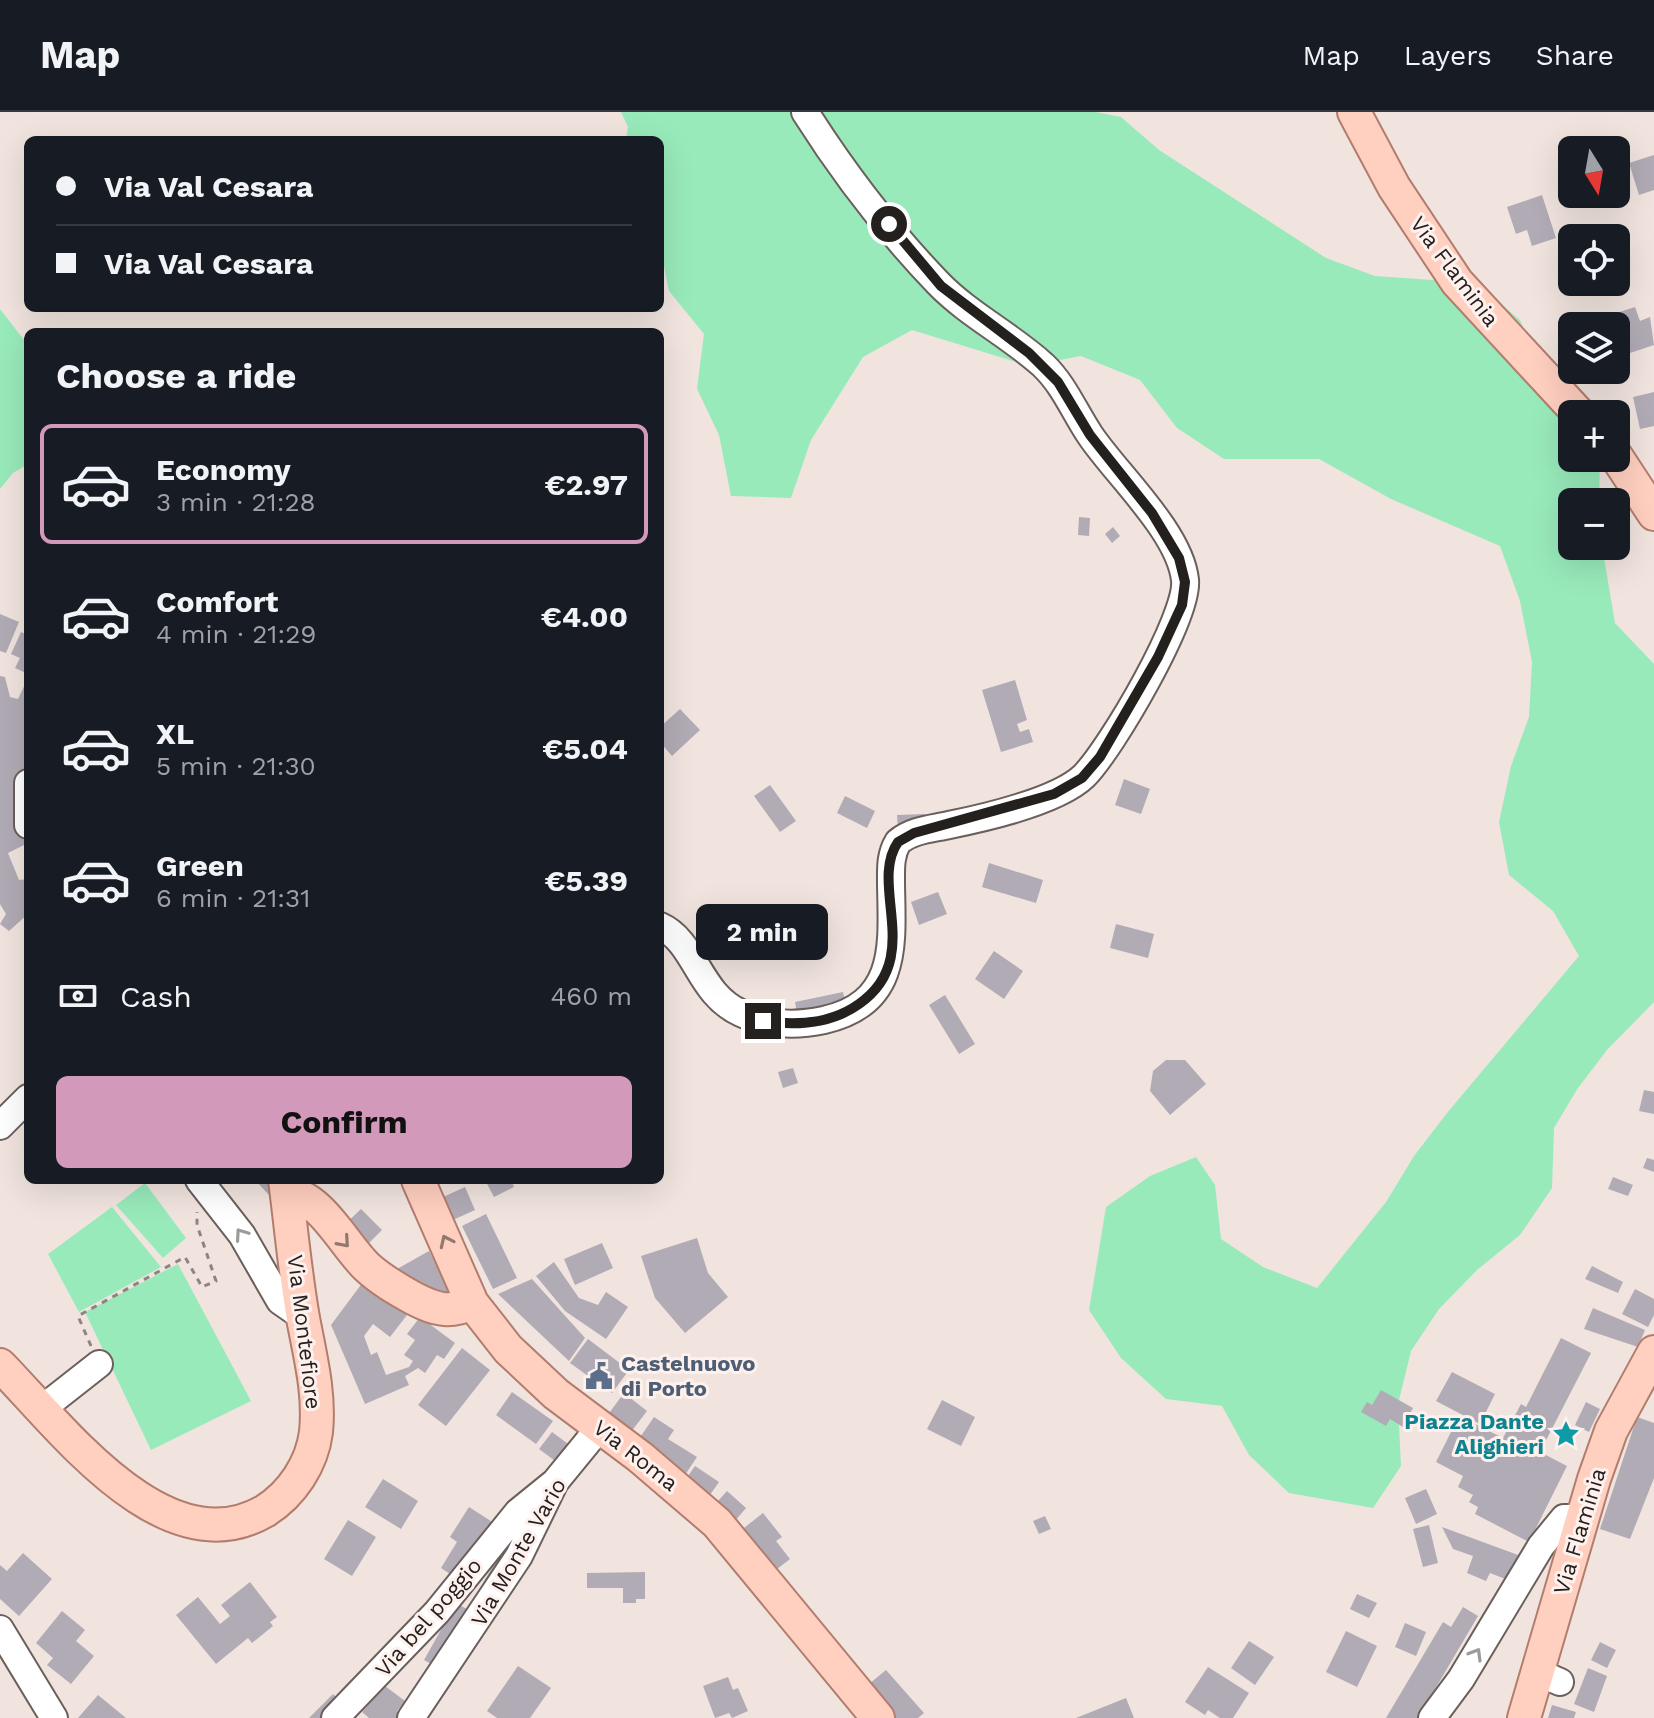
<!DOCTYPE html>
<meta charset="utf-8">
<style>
body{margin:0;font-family:"Work Sans",sans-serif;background:#242831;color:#f1f3f6;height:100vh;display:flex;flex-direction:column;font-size:30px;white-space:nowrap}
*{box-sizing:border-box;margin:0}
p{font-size:26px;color:#9ea1a6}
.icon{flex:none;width:44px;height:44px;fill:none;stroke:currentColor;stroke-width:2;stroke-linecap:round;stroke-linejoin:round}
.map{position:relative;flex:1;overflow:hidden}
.side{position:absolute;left:24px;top:216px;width:640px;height:856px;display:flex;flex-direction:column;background:#171b24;border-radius:12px;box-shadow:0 8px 32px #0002}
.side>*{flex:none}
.guide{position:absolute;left:24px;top:24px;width:640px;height:176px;border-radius:12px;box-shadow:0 8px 32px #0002;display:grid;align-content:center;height:176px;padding:0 32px;background:#171b24}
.needle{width:52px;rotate:169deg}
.buttons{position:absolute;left:1558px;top:24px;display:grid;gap:16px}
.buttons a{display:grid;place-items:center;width:72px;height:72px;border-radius:12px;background:#171b24;box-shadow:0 8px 32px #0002;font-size:40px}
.end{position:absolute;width:36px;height:36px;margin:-18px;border:10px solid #24201e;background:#fff;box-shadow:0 0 0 4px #fff}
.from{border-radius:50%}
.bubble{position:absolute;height:56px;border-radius:12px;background:#171b24;box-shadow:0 8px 32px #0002;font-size:26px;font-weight:700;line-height:56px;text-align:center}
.guide b{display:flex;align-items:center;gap:28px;height:76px;font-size:30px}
.guide b+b{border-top:2px solid #363941}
.guide i{width:20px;height:20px;background:#f1f3f6}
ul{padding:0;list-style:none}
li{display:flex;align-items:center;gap:24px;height:120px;margin:0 16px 12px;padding:0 16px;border:4px solid transparent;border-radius:12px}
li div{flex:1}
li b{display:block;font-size:30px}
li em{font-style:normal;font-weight:700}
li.active{border-color:#d399ba}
li>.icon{width:72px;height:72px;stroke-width:1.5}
h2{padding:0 32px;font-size:36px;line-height:96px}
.pay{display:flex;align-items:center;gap:20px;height:88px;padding:0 32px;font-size:30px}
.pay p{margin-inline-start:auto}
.primary-button{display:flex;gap:16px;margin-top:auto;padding:16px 32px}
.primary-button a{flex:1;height:92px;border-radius:12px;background:#d399ba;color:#111;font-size:32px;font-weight:700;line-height:92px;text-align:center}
header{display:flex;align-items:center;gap:48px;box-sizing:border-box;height:112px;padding:0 40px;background:#171b24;border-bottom:2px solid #363941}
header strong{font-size:38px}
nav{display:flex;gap:44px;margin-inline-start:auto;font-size:28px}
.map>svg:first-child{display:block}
.green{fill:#98eabb}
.building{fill:#b1abb5}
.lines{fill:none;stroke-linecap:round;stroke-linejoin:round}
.minor-casing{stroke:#6a5f5b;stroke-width:30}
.major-casing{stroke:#b27d6c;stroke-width:36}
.path{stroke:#8d8481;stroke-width:3;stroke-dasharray:6 6;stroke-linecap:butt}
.minor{stroke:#fff;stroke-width:26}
.major{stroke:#ffcfc0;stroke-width:32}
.oneway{stroke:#9c9b9a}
.oneway2{stroke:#92786f}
.route{stroke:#24201e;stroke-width:10}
.labels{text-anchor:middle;stroke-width:6;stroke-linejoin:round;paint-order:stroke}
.street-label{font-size:22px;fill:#24201e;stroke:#fef1ed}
.service-label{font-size:22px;font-weight:bold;fill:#4e5e75;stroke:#fef1ed;text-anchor:start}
.culture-label{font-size:22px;font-weight:bold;fill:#0d838f;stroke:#fef1ed;text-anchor:end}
</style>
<header>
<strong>Map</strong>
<nav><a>Map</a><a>Layers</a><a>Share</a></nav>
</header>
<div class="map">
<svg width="1654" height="1606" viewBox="0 0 1654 1606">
<rect width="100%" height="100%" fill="#f1e4df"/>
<!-- green -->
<path class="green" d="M621,0H1096L1121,5L1159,38L1326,146L1375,164L1476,171L1520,208L1562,309L1572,318V346H1600L1599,390H1572V434H1602L1615,511L1654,552V890L1607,938L1578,976L1554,1016L1552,1076L1520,1123L1477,1158L1439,1197L1411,1239L1398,1292L1401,1354L1373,1396L1289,1381L1249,1343L1222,1294L1166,1287L1121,1246L1089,1198L1106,1095L1150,1064L1196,1045L1215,1073L1221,1127L1263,1155L1317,1176L1386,1090L1414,1044L1447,1001L1579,844L1553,799L1509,763L1499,710L1511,654L1529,605L1532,550L1520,489L1500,434L1391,387L1319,347H1224L1177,316L1140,268L1081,244L1029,254L912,218L863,245L811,328L791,386L731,384L719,323L697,277L704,222L669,179L660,135V28H626L628,15Z
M0,197L28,233V352L13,361L0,377Z
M145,1071L186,1126L163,1146L116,1093Z
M112,1095L161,1155L79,1200L48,1142Z
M178,1152L251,1289L151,1338L85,1200Z"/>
<!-- building -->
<path class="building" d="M1654,43V78L1639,83L1629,51Z
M1542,83L1556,126L1532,134L1527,118L1516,122L1507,95Z
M1635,195L1640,209L1650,205L1654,233L1618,245L1616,214H1608L1604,205Z
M1654,280V314L1640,317L1633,285Z
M1079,405L1090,406L1089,424L1078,423Z
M1113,415L1120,424L1112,431L1105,422Z
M0,502L19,510L6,541L0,539Z
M21,520L28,523L26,561L15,556L20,546L11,542Z
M0,564L5,565L10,585L18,587L28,566L26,732L8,741L19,768L28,767V802L9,819L0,812L6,802L0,792Z
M1015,568L1027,608L1017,612L1020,620L1029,617L1033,630L1001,640L982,578Z
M680,597L700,618L672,644L660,630V615Z
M1124,667L1150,677L1141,702L1115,693Z
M770,673L796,709L780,720L754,684Z
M845,684L875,699L867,716L837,701Z
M925,702L926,715L898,717L897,703Z
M989,751L1043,768L1036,791L982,775Z
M938,780L947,802L919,813L911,790Z
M1116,812L1154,822L1148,846L1110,836Z
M994,839L1023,859L1004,887L975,867Z
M843,880L845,890L797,901L795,890Z
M945,883L975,932L959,942L929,893Z
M1166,948H1185L1206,972L1170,1003L1150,979L1153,959Z
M793,956L798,971L783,976L778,960Z
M1644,978L1654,980V1002L1639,999Z
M1647,1046L1654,1048V1060L1643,1056Z
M1613,1065L1633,1073L1628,1084L1608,1077Z
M255,1068H282L283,1070L269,1083Z
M485,1068H511L514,1075L494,1085Z
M465,1075L475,1098L453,1108L443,1085Z
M361,1097L382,1118L360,1140L339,1118Z
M486,1102L517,1166L493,1177L462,1114Z
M697,1126L708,1161L728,1185L685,1221L655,1186L641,1144Z
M602,1131L613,1156L575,1173L564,1147Z
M429,1139L455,1186L411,1182L397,1157Z
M554,1150L579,1186L598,1193L606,1180L628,1195L606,1227L565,1199L536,1164Z
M1592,1154L1623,1170L1618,1181L1585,1167Z
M532,1167L585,1226L569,1249L498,1182Z
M363,1170L407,1203L390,1225L373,1212L364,1224L371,1243L377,1240L386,1263L409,1255L413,1249L404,1243L415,1228L407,1222L420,1205L455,1231L444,1247L437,1243L425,1261L418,1256L405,1264L409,1273L365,1292L331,1213Z
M1635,1177L1654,1187V1203L1648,1215L1622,1202Z
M1593,1196L1645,1218L1638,1235L1584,1217Z
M1561,1226L1591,1241L1540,1340L1567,1354L1529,1430L1475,1402L1478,1395L1469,1390L1473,1383L1458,1375L1463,1364L1436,1350L1459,1304L1503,1326L1521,1292L1526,1295Z
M588,1227L629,1258L612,1281L570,1251Z
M462,1236L490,1258L446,1314L418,1293Z
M1452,1260L1495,1282L1480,1312L1436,1289Z
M1381,1278L1413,1296L1403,1315L1390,1307L1386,1314L1361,1300L1367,1290L1372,1293Z
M512,1280L553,1309L536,1332L496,1303Z
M624,1281L647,1299L624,1329L601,1312Z
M942,1288L975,1305L961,1334L927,1317Z
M1586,1290L1600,1297L1589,1320L1575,1313Z
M654,1305L674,1318L668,1327L697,1345L683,1366L634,1334Z
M1637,1305L1654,1311V1366L1630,1427L1600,1417Z
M552,1320L575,1337L562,1354L539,1337Z
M695,1354L719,1370L705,1390L681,1374Z
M383,1367L418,1389L401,1417L365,1395Z
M1426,1377L1437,1402L1416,1412L1405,1386Z
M727,1379L746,1396L729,1416L709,1399Z
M469,1395L497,1413L461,1469L441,1456L457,1430L450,1425Z
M763,1401L782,1425L776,1429L790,1447L768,1464L735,1423Z
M1045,1404L1051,1417L1039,1422L1033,1409Z
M348,1408L376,1425L352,1464L324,1447Z
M1429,1413L1438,1451L1423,1455L1413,1417Z
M1442,1415L1518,1443L1508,1468L1490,1461L1486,1469L1467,1461L1473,1444L1453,1437Z
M509,1427L520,1434L494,1478L483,1471Z
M23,1441L52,1467L19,1504L0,1487V1453L7,1459Z
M645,1460V1487H636V1491H623V1476H587V1461Z
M250,1470L277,1505L270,1510L273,1514L252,1531L248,1526L216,1552L176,1503L198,1485L220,1512L230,1504L221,1493Z
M1357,1482L1377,1491L1369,1506L1350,1497Z
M456,1491L472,1500L440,1557L424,1548Z
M1463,1495L1478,1504L1418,1606H1386L1443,1510L1451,1515Z
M62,1499L85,1518L76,1529L94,1544L71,1572L47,1553L53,1546L36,1531Z
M1405,1511L1426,1520L1416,1544L1395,1535Z
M1346,1519L1377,1534L1357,1575L1326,1560Z
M1249,1529L1274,1545L1255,1573L1231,1556Z
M1600,1530L1616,1538L1607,1556L1591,1548Z
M518,1554L551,1576L530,1606H497L487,1599Z
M1208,1555L1249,1581L1233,1606H1220L1208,1598L1205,1603L1185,1590Z
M1588,1556L1607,1564L1594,1600L1574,1592Z
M886,1558L924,1601L918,1606H889L863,1577Z
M728,1565L733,1578L738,1576L748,1599L732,1606L729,1601L715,1606L703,1574Z
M385,1574L405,1589L397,1599L407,1606H369L362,1600Z
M333,1582L343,1592L329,1606H309Z
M98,1583L126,1606H78Z
M1126,1586L1134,1606H1076Z
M1552,1593L1576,1600L1574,1606H1548Z"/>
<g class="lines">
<!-- minor casing -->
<g class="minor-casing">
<path id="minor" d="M28,671V713
M660,814C696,830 698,882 741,901C767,913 796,914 824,908C899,891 892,832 891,772C891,757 890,743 898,730C912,718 931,717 949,713C984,706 1058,689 1084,664C1111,637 1189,504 1185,468C1180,420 1116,362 1090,323C1074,299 1064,273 1043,253C1010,223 969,203 938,171C889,120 843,60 805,0
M0,1014L28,986
M199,1068L242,1123L280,1189L303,1205
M43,1296L99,1252
M0,1517L54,1606
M1537,1560L1560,1570
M335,1606L437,1500L518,1400L555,1370
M411,1606L519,1444L555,1370L600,1315
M1432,1606L1461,1567L1541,1434L1564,1406H1584"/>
</g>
<!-- major casing -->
<g class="major-casing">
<path id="major" d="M1354,0L1394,75L1457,170L1579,302
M1616,344L1654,402
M418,1068L472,1191L508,1237L556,1282L640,1345L717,1411L878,1606
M287,1081C321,1084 344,1133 367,1155C381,1168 397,1177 413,1186C434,1197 449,1202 472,1191
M0,1253C60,1314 165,1457 265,1399C292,1382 312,1352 316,1320C320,1281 310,1244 303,1206C295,1161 291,1114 285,1068
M1524,1606L1594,1367L1611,1319L1654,1240"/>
</g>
<!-- path -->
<path class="path" d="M91,1234L78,1204L185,1145L202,1175L216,1169L197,1113V1100"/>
<!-- minor -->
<use href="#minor" class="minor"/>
<!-- major -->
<use href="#major" class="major"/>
</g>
<!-- one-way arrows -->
<defs><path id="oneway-chevron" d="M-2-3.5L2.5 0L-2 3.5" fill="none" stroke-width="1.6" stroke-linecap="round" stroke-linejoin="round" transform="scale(2)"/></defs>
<g class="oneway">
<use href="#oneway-chevron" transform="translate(241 1122) rotate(-125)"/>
<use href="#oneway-chevron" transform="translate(1476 1542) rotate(-59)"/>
</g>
<g class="oneway2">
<use href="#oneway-chevron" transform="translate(446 1129) rotate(-115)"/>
<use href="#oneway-chevron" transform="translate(344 1130) rotate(49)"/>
</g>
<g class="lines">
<!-- route -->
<path class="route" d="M763,909C796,914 831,912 859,892C925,846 868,773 898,730L914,721L1054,682L1082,666L1100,645L1158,545L1182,493L1185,470L1179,446L1152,401L1090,323L1058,270L1029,241L941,174L889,112"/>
</g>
<!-- icons -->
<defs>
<g id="civic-bare" transform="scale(2.16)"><path d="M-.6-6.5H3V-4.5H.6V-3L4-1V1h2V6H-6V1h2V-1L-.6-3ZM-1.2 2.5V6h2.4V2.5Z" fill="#5c6f8a" stroke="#fef1ed" stroke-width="2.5" paint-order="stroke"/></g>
<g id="sight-bare" transform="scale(2.16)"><path d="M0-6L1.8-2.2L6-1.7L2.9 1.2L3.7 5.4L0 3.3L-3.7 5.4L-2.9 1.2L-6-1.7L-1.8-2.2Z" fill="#0f9aa8" stroke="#fef1ed" stroke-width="2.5" paint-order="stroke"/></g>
</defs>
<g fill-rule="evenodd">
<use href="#civic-bare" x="599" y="1264"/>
<use href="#sight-bare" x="1566" y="1322"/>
</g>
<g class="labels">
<!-- street labels -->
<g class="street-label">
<text transform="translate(1455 159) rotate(53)" y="8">Via Flaminia</text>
<text transform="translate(305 1220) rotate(83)" y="8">Via Montefiore</text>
<text transform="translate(636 1343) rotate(38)" y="8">Via Roma</text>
<text transform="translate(1579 1419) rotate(-73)" y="8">Via Flaminia</text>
<text transform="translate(518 1440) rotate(-60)" y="8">Via Monte Vario</text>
<text transform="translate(428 1505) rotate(-49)" y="8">Via bel poggio</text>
</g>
<!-- service labels -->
<g class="service-label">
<text x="621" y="1259">Castelnuovo<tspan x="621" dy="25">di Porto</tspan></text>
</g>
<!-- culture labels -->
<g class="culture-label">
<text x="1544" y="1317">Piazza Dante<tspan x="1544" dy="25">Alighieri</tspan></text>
</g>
</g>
</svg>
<div class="buttons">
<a><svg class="needle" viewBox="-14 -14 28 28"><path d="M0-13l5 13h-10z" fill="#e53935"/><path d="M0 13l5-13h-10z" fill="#9ea1a6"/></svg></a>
<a><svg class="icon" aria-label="locate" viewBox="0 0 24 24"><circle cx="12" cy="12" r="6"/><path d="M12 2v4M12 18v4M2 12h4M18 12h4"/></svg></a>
<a><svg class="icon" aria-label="layers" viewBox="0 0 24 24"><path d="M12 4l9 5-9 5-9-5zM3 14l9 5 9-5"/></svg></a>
<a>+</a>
<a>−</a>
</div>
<i class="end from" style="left:889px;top:112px"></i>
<i class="end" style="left:763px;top:909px"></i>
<div class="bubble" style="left:696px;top:792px;width:132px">2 min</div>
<div class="guide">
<b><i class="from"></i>Via Val Cesara</b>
<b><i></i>Via Val Cesara</b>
</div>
<section class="side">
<h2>Choose a ride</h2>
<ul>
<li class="active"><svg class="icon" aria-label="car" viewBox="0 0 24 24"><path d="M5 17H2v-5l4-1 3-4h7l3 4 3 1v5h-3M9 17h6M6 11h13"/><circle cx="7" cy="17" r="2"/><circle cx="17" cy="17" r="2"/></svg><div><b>Economy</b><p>3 min · 21:28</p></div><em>€2.97</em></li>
<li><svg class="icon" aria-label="car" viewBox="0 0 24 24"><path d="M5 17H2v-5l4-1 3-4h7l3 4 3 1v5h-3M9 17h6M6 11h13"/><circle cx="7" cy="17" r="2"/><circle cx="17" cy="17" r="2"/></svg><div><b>Comfort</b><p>4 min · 21:29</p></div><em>€4.00</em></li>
<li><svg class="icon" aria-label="car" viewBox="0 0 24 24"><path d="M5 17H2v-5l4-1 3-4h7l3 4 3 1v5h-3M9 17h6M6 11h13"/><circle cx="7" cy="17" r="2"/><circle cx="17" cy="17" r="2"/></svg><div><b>XL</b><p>5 min · 21:30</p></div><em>€5.04</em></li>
<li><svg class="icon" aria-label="car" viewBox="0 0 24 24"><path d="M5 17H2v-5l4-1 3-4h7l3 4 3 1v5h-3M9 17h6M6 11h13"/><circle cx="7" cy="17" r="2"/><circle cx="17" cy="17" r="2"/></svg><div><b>Green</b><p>6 min · 21:31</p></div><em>€5.39</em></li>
</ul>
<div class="pay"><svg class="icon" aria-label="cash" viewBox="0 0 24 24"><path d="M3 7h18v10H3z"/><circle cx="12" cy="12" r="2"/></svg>Cash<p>460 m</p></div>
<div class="primary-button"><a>Confirm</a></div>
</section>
</div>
